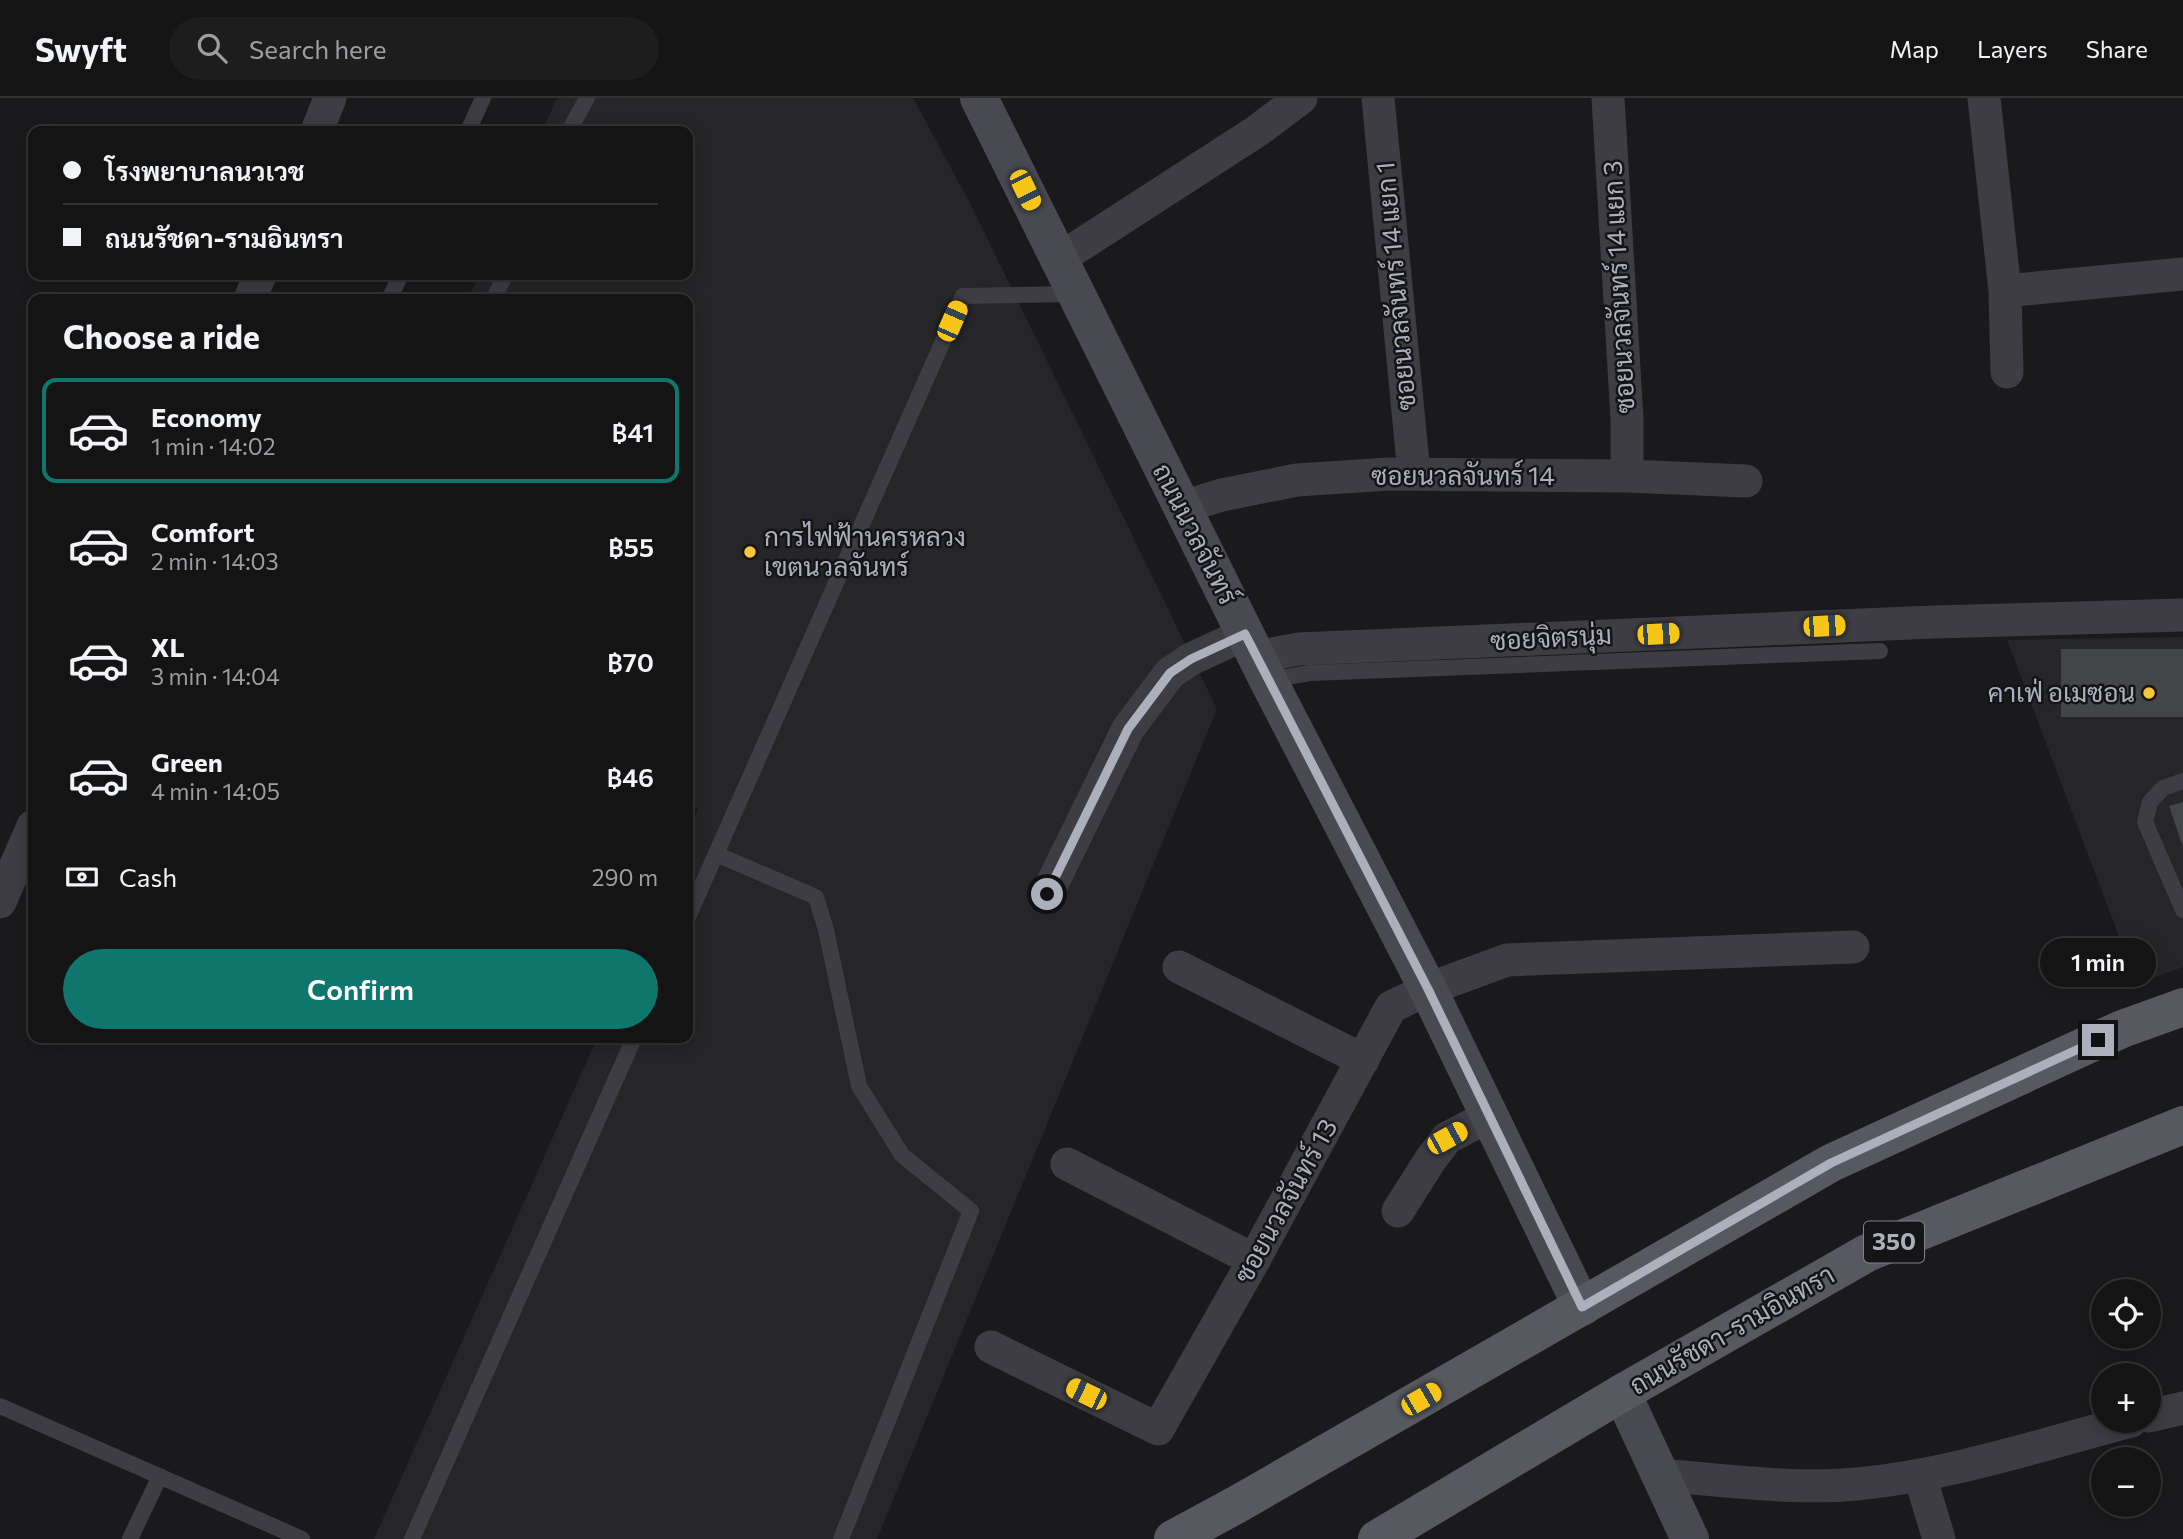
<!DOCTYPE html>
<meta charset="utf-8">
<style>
body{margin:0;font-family:Commissioner,Sarabun,sans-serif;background:#1d1d1e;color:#f1f3f6;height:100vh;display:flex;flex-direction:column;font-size:26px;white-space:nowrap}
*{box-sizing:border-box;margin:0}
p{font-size:23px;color:#9d9ea0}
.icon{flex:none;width:38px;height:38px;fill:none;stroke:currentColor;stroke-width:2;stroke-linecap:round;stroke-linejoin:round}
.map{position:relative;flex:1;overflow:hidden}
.panel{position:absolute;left:28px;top:196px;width:665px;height:749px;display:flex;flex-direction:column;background:#141415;border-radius:14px;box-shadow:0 4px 18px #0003,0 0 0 2px #333334}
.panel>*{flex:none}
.banner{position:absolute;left:28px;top:28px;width:665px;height:154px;border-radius:14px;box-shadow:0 4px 18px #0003,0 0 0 2px #333334;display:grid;align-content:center;height:154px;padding:0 35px;background:#141415}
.tools{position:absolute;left:2091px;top:1181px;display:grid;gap:14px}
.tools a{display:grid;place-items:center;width:70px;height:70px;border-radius:50%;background:#141415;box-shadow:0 4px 18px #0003,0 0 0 2px #333334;font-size:35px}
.end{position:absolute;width:32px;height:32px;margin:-16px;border:9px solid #acb0bc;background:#111;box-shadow:0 0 0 4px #111}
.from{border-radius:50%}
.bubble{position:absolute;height:49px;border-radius:24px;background:#141415;box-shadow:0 4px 18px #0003,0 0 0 2px #333334;font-size:23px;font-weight:600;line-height:49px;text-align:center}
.car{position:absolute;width:21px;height:42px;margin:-21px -10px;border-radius:9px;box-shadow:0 0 5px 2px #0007;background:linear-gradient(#f5c518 24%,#345 0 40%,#f5c518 0 76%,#345 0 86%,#f5c518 0)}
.banner b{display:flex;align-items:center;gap:24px;height:66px;font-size:26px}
.banner b+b{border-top:2px solid #333334}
.banner i{width:18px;height:18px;background:#f1f3f6}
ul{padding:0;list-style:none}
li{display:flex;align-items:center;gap:21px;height:105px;margin:0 14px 10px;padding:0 21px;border:4px solid transparent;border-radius:14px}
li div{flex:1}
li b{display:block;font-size:26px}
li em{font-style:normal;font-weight:600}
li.current{border-color:#0f766e}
li>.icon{width:63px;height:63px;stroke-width:1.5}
h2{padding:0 35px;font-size:32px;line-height:84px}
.pay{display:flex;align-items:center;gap:18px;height:77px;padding:0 35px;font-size:26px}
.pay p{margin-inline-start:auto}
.cta{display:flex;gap:14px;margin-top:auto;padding:14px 35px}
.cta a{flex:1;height:80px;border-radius:42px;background:#0f766e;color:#fff;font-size:28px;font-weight:600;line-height:80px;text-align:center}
header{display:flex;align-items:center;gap:42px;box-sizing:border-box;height:98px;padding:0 35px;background:#141415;border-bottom:2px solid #333334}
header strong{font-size:33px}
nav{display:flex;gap:38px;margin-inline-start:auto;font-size:24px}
.search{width:490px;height:63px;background:#1d1d1e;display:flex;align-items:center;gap:18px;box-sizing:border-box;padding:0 24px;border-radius:38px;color:#9d9ea0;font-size:26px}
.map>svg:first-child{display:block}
.built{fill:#262629}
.building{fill:#444549}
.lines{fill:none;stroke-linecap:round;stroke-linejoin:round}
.lane{stroke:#3d3d43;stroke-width:16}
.street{stroke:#3d3d43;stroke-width:33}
.secondary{stroke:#494a51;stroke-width:38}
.primary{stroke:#575860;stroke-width:38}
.route{stroke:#acb0bc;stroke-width:9}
.poi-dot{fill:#f6c639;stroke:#151517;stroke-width:2.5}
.labels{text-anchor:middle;stroke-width:5;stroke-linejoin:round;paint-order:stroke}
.shield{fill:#151517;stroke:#7f828a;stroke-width:2}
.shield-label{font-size:24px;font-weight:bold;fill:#acb0bc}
.street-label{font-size:26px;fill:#acb0bc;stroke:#151517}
.poi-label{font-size:26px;fill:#acb0bc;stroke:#151517;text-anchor:start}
</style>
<header>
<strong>Swyft</strong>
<div class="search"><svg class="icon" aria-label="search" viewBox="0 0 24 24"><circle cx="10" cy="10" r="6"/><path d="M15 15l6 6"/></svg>Search here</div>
<nav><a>Map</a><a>Layers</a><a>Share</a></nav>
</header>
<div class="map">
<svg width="2183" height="1441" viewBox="0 0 2183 1441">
<rect width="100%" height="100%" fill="#1a1a1c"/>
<!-- built -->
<path class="built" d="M557,0H913L969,103L1217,611L877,1441H374L597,940H688V735L698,711L688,706V201H468L479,177H688V33H542Z
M2183,539V869L2137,886L2007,542Z"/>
<!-- building -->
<path class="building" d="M2061,551H2183V619H2061Z
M2183,704V749L2169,708Z"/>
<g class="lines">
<!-- lane -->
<path class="lane" d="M468,33L483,0
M569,33L587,0
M389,201L401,177
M494,201L505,177
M1268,582L1310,575L1880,553
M2183,683L2163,690L2150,704L2145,724L2183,812
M716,756L816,799L826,832L859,988L902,1057L971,1113L841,1441
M688,819L963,198L1075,196
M0,1308L302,1441
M130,1441L160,1378
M412,1441L634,940"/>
<!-- street -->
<path class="street" d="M1378,0L1414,376
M1608,0L1627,321V378
M1984,0L2005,193L2007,274
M317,33L330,0
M1059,161L1257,33L1301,0
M2005,193L2183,176
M250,201L260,177
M1182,409L1222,397L1297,382L1389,376L1627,378L1746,383
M1256,559L1299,551L1934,524L2183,517
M1047,796L1128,631L1170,575L1191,561L1245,536
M0,804L33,728
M1179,869L1363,962
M1067,1066L1254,1162
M1398,1113L1431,1061L1447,1040L1489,1018
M991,1249L1158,1331L1254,1162L1391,909L1428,891L1507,862L1853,849
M2149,1318L2183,1310
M1660,1377C1723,1382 1794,1392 1857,1386C1951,1377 2040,1347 2131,1323
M1920,1378L1939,1441"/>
<!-- secondary -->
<path class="secondary" d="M979,0L1268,582L1428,891L1582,1209
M1622,1295L1690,1441"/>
<!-- primary -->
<path class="primary" d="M1173,1441L1236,1407L1831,1065L2122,931L2183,909
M1377,1441L1622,1295L1867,1155L2183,1027"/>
</g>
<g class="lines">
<!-- route -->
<path class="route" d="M1047,796L1128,631L1170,575L1191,561L1245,536L1428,891L1582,1209L1831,1065L2098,942"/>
</g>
<!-- markers -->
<g class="poi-dot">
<circle cx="750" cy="454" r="7"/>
<circle cx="2149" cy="595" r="7"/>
</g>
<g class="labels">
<!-- shield labels -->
<rect class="shield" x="1864" y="1123.5" width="60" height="41" rx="5"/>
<g class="shield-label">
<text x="1894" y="1152">350</text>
</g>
<!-- street labels -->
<g class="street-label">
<text transform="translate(1396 188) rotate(-95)" y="9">ซอยนวลจันทร์ 14 แยก 1</text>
<text transform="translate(1619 189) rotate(-93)" y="9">ซอยนวลจันทร์ 14 แยก 3</text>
<text x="1463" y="387">ซอยนวลจันทร์ 14</text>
<text transform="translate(1195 436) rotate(63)" y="9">ถนนนวลจันทร์</text>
<text transform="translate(1551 540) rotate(-3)" y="9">ซอยจิตรนุ่ม</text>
<text transform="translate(1286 1103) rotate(-61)" y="9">ซอยนวลจันทร์ 13</text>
<text transform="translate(1732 1232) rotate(-30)" y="9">ถนนรัชดา-รามอินทรา</text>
</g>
<!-- poi labels -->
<g class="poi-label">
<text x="764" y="448">การไฟฟ้านครหลวง<tspan x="764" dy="30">เขตนวลจันทร์</tspan></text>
<text x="2135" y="604" text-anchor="end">คาเฟ่ อเมซอน</text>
</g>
</g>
</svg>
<div class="tools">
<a><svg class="icon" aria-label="locate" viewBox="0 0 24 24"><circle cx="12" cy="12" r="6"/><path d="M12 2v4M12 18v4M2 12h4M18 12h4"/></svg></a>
<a>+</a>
<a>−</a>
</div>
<i class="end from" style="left:1047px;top:796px"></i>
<i class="end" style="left:2098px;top:942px"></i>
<div class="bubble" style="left:2040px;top:840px;width:116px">1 min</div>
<i class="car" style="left:1025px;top:92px;rotate:154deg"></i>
<i class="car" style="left:952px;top:223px;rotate:24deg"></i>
<i class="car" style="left:1824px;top:528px;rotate:87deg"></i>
<i class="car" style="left:1658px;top:536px;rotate:87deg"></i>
<i class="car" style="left:1447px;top:1040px;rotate:61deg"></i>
<i class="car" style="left:1086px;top:1296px;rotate:296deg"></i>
<i class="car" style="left:1421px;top:1301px;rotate:60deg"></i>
<div class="banner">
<b><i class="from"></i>โรงพยาบาลนวเวช</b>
<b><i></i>ถนนรัชดา-รามอินทรา</b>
</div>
<section class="panel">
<h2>Choose a ride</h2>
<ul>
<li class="current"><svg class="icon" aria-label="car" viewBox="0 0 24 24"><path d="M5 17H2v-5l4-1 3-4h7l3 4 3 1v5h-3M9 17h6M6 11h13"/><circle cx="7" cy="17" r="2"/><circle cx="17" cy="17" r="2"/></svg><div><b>Economy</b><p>1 min · 14:02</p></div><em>฿41</em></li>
<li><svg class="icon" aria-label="car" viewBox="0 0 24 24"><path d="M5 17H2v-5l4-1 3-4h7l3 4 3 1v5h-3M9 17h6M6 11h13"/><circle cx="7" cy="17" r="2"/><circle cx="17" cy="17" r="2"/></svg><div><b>Comfort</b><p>2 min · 14:03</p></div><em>฿55</em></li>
<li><svg class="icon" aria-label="car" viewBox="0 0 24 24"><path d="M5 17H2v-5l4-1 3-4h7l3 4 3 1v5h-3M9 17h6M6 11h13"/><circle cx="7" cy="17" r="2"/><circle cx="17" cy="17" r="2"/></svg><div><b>XL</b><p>3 min · 14:04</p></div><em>฿70</em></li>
<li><svg class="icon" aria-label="car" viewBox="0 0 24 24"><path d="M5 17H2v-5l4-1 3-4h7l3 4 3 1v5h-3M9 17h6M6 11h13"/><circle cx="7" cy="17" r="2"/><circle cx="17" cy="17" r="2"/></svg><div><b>Green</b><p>4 min · 14:05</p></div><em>฿46</em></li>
</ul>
<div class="pay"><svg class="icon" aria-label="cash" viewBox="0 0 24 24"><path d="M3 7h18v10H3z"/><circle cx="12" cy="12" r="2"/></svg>Cash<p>290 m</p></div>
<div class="cta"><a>Confirm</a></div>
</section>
</div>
